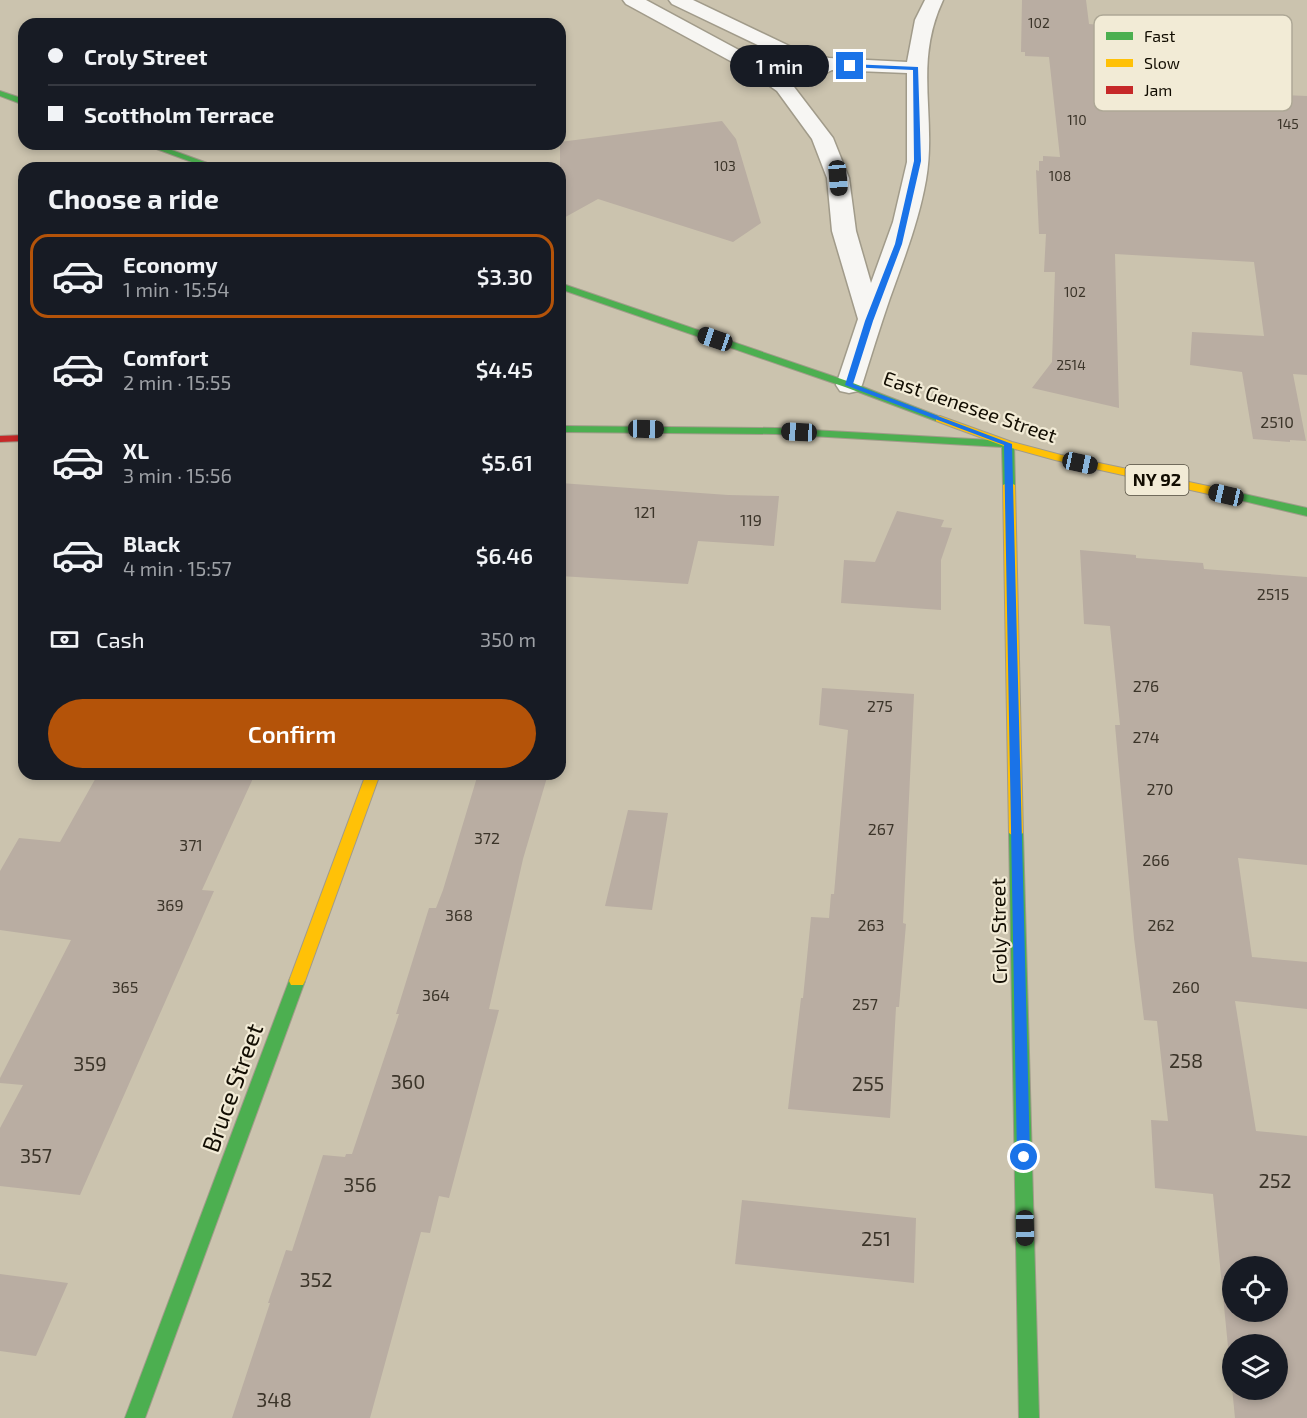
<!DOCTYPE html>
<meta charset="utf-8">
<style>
body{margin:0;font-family:"Exo 2",sans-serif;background:#20242c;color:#f1f3f6;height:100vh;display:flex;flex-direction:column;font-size:22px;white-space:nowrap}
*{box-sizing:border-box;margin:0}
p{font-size:20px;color:#9ea1a6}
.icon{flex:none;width:33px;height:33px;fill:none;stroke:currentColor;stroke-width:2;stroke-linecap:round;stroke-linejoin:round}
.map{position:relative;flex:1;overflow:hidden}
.panel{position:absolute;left:18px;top:162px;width:548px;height:618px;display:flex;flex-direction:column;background:#171b24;border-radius:18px;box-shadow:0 3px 9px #0003}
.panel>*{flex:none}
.guide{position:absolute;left:18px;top:18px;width:548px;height:132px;border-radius:18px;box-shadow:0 3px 9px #0003;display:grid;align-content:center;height:132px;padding:0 30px;background:#171b24}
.tools{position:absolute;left:1222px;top:1256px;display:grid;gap:12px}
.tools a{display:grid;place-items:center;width:66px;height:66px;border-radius:50%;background:#171b24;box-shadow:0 3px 9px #0003;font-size:30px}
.end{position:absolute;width:27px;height:27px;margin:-14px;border:8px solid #1a73e8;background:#fff;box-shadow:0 0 0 3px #fff}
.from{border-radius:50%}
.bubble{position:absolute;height:42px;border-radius:21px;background:#171b24;box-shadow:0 3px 9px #0003;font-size:20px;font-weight:600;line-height:42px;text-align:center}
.car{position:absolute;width:18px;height:36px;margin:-18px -9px;border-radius:8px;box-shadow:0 0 4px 2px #0007;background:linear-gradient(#222 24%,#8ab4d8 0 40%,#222 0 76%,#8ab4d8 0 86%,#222 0)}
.guide b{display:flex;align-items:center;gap:21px;height:57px;font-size:22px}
.guide b+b{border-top:2px solid #363941}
.guide i{width:15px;height:15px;background:#f1f3f6}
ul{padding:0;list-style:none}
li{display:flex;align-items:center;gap:18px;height:84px;margin:0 12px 9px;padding:0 18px;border:3px solid transparent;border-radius:18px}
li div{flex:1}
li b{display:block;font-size:22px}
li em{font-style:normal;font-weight:600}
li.on{border-color:#b45309}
li>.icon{width:54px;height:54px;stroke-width:1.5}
h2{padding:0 30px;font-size:27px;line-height:72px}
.pay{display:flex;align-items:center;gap:15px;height:66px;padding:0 30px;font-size:22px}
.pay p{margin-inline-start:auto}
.button{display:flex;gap:12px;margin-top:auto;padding:12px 30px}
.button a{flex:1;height:69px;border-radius:36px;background:#b45309;color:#fff;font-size:24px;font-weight:600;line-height:69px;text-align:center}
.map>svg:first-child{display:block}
.building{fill:#b9ada2;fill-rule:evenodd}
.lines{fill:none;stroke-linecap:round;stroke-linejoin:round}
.street-casing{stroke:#a19b8a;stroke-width:3}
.fast-casing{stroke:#a19b8a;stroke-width:2}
.slow-casing{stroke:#a19b8a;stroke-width:2}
.jam-casing{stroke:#a19b8a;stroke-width:2}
.street{fill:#f7f6f3;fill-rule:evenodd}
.fast{fill:#4caf50;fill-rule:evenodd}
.slow{fill:#ffc107;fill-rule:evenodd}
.jam{fill:#c62828;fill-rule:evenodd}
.route{fill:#1a73e8}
.labels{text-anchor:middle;stroke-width:4.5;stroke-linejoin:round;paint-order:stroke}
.far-number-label{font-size:14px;fill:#3b3429}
.number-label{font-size:16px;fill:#3b3429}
.shield{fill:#f2ebd6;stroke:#544f41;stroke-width:1.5}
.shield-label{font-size:18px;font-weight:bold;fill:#110c01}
.street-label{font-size:20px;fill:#110c01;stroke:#f2ebd6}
.near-number-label{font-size:20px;fill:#3b3429}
.near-street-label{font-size:24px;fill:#110c01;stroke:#f2ebd6}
.key{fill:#f2ebd6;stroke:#aea896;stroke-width:1.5}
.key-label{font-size:16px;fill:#110c01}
</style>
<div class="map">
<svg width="1307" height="1418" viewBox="0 0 1307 1418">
<rect width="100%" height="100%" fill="#cbc3ae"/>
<!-- building -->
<path class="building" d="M1022,0H1086L1089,24L1101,25L1107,73L1139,75V89L1307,96V375L1293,374L1306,441L1290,440V442L1253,439L1242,372L1190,365L1192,332L1264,336L1254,262L1115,254L1119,408L1032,388L1052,362L1055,272H1044L1046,234H1039L1036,170L1039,171V161H1043V156L1060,157L1049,57L1025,56V52H1021Z
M722,121L736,139L761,223L733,242L598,199L560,220V142Z
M560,483L728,495L779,496L774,546L698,541L688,584L560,576Z
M897,511L944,520L941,527L952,528L941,560V610L841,603L844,560L875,562Z
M1080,550L1136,555V558L1203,563L1204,569L1307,577V865L1238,858L1252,957L1307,962V1009L1235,1001L1256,1131L1307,1136V1418H1235L1213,1194L1155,1188L1151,1120L1168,1121L1157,1021L1144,1020L1134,938L1115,725H1120L1110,626L1084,624ZM1233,1266H1278V1311H1233ZM1233,1344H1278V1389H1233Z
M822,688L914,694L903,923L906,924L899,1007H896L890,1118L788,1109L801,998H803L811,917L829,918L831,894H834L848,730L819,725Z
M98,774H255L202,890L214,891L80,1195L0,1186V1128L23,1085L0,1083V1078L71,940L0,930V871L19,838L60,842Z
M478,774H548L523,859L489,1009L499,1010L449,1198L439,1196L430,1233L421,1232L370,1418H232L270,1303H268L286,1250L292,1251L323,1155L345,1157L346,1154H352L399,1014H396L429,908H436L443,890Z
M628,810L668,813L652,910L605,906Z
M742,1200L916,1218L914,1283L735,1264Z
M0,1274L68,1283L36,1356L0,1351Z"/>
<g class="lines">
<!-- street casing -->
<g class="street-casing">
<path id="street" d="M623,0H646L761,62L791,83L833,138L849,178L856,231L871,283L893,222L907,162V73L832,70L816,78H802L799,74L810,66L791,61L672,4L669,0H693L804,53L829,58L907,62L915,20L925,0H943C913,64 937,115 926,180C919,220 904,259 890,298C880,327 871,356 862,385L858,391L849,393L840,391L836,385L858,319L832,231L827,178L812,139L777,91L747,70L626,4Z"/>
</g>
<!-- fast casing -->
<g class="fast-casing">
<path id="fast" d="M0,91L24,99V105L0,96Z
M143,144H155L221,168H208Z
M560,283L853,383L946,419L944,421H936L845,387L560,289Z
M560,426L776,428L1008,441L1014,444L1015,485L1009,488L1003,485L1002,447L776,434L560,432Z
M1222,489L1307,508V516L1218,495L1216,493Z
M1016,828L1023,833L1039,1418H1019L1009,833Z
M297,975L303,977L305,981L145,1418H125L289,981L291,977Z"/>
</g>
<!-- slow casing -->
<g class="slow-casing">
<path id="slow" d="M940,416L1012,442L1061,455L1222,489L1228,493L1222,497L1055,460L1004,446L936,421V417Z
M1009,482L1015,485L1023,833L1016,838L1009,833L1003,485Z
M366,774H380L305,981L303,985H291L289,981Z"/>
</g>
<!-- jam casing -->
<g class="jam-casing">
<path id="jam" d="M24,435V441L0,442V436Z"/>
</g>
<!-- street -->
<use href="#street" class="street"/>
<!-- fast -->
<use href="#fast" class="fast"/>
<!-- slow -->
<use href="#slow" class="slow"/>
<!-- jam -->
<use href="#jam" class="jam"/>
</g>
<!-- route -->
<path class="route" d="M850,64L918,67L921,161L902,244L873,321L853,384L1012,444L1030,1157L1024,1162L1017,1157L1004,445L845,385L865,321L895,244L914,161L913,70L848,67Z"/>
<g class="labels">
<!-- far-number labels -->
<g class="far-number-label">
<text x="1039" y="28">102</text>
<text x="1077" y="125">110</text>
<text x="1288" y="129">145</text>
<text x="725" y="171">103</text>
<text x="1060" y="181">108</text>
<text x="1075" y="297">102</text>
<text x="1071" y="370">2514</text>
</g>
<!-- number labels -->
<g class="number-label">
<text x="1277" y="428">2510</text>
<text x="645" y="518">121</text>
<text x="751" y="526">119</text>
<text x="1273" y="600">2515</text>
<text x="1146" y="692">276</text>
<text x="880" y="712">275</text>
<text x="1146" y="743">274</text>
<text x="1160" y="795">270</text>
<text x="881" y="835">267</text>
<text x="487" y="844">372</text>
<text x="191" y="851">371</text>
<text x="1156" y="866">266</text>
<text x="170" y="911">369</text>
<text x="459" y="921">368</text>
<text x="871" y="931">263</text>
<text x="1161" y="931">262</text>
<text x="125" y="993">365</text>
<text x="1186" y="993">260</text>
<text x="436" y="1001">364</text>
<text x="865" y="1010">257</text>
</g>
<!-- shield labels -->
<rect class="shield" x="1125.5" y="465" width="63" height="30" rx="4.5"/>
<g class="shield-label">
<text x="1157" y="486">NY 92</text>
</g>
<!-- street labels -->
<g class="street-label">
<text transform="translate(970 407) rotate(19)" y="7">East Genesee Street</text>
<text transform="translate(999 931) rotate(-91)" y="7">Croly Street</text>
</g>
<!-- near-number labels -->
<g class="near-number-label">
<text x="1186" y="1068">258</text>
<text x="90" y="1071">359</text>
<text x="408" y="1089">360</text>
<text x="868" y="1091">255</text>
<text x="36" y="1163">357</text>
<text x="1275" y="1188">252</text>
<text x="360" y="1192">356</text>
<text x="876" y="1246">251</text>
<text x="316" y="1287">352</text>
<text x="274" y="1407">348</text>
</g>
<!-- near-street labels -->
<g class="near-street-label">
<text transform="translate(233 1088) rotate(-70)" y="8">Bruce Street</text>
</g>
</g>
<!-- legend -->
<rect x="1094" y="15" width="198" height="96" rx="9" class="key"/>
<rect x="1106" y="32" width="27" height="8" fill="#4caf50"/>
<rect x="1106" y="59" width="27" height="8" fill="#ffc107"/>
<rect x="1106" y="86" width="27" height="8" fill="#c62828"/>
<g class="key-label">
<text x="1144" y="42">Fast</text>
<text x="1144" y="69">Slow</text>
<text x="1144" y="96">Jam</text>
</g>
</svg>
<div class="tools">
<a><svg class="icon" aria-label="locate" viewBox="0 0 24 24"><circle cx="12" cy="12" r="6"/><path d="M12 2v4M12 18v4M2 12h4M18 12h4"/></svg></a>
<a><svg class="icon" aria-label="layers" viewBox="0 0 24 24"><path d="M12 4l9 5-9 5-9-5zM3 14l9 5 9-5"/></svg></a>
</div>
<i class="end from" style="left:1024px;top:1157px"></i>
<i class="end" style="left:850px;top:66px"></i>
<div class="bubble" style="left:730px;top:45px;width:99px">1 min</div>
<i class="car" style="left:838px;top:178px;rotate:175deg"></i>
<i class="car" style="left:715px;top:339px;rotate:289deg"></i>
<i class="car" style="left:646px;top:429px;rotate:91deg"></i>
<i class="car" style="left:799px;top:432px;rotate:273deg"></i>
<i class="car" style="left:1080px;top:463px;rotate:102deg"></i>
<i class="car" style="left:1226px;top:495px;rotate:283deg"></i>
<i class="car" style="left:1025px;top:1228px;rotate:179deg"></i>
<div class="guide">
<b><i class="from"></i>Croly Street</b>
<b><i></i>Scottholm Terrace</b>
</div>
<section class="panel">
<h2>Choose a ride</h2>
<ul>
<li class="on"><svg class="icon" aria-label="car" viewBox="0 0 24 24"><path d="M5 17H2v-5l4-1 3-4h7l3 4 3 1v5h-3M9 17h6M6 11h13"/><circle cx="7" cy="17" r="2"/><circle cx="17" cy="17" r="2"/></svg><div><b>Economy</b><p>1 min · 15:54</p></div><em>$3.30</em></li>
<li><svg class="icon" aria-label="car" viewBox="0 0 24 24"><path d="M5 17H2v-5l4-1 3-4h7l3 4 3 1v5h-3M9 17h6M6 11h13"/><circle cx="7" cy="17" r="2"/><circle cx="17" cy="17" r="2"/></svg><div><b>Comfort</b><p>2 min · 15:55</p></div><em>$4.45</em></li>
<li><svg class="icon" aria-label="car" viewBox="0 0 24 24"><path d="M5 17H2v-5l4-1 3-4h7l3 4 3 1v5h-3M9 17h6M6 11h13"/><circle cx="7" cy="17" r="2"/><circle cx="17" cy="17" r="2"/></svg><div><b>XL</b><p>3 min · 15:56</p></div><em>$5.61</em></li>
<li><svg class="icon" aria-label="car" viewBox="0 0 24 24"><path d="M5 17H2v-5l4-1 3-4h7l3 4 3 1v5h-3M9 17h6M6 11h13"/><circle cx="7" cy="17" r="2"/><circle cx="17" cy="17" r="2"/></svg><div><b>Black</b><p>4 min · 15:57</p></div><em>$6.46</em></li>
</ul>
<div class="pay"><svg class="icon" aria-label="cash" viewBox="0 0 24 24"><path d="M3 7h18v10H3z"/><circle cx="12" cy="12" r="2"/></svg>Cash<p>350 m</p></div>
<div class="button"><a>Confirm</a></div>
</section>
</div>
